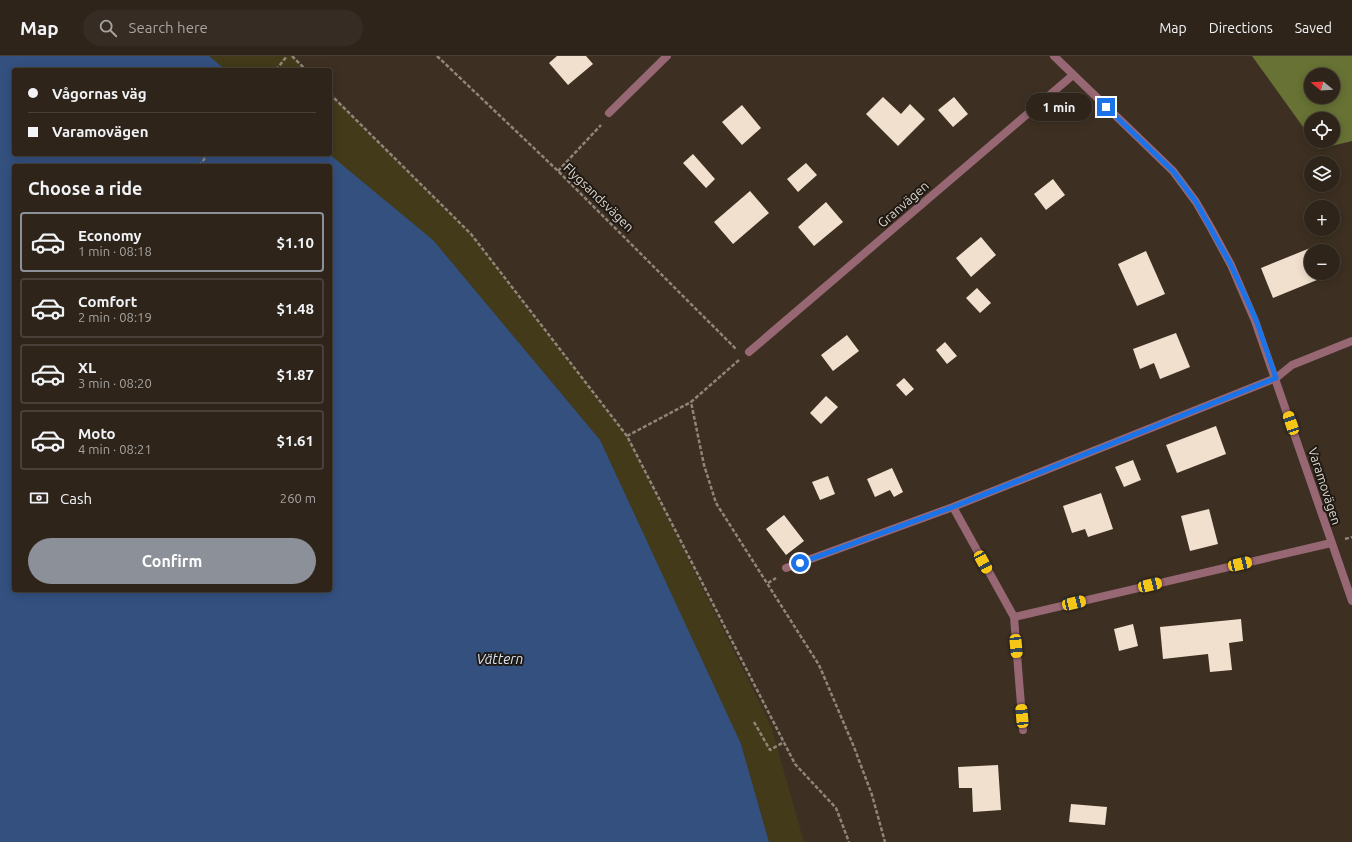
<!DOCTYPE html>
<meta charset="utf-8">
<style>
body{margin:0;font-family:Ubuntu,sans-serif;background:#362c23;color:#f1f3f6;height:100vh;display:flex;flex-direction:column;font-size:15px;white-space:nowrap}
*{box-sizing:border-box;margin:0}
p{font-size:13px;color:#a7a4a2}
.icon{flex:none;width:22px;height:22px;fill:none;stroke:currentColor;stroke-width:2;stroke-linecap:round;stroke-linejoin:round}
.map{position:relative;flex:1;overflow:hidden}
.sheet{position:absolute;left:12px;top:108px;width:320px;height:428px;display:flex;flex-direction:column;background:#2e241a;border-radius:4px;box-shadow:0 2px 10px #0003,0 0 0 1px #494139}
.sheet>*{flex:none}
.guide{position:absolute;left:12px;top:12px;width:320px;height:88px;border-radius:4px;box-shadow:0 2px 10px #0003,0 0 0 1px #494139;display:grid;align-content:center;height:88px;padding:0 16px;background:#2e241a}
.needle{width:26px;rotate:288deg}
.fabs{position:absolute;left:1304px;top:12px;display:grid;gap:8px}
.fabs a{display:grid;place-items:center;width:36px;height:36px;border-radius:50%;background:#2e241a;box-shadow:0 2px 10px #0003,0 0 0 1px #494139;font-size:20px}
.end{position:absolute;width:18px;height:18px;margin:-9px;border:5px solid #1a73e8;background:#fff;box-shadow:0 0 0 2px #fff}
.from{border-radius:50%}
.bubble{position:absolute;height:28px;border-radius:14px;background:#2e241a;box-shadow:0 2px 10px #0003,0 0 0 1px #494139;font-size:13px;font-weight:600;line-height:28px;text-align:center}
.car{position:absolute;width:12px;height:24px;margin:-12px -6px;border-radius:5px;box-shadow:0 0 3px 1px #0007;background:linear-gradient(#f5c518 24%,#345 0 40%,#f5c518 0 76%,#345 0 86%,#f5c518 0)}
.guide b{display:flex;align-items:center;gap:14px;height:38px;font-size:15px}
.guide b+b{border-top:1px solid #494139}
.guide i{width:10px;height:10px;background:#f1f3f6}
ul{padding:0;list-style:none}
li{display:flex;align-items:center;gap:12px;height:60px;margin:0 8px 6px;padding:0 8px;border:2px solid #494139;border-radius:4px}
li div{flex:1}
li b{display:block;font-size:15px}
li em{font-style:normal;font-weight:600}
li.current{border-color:#8c9099}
li>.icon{width:36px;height:36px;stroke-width:1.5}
h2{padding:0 16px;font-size:18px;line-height:48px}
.pay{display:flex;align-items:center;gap:10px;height:44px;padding:0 16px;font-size:15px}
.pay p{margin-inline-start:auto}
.cta{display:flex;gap:8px;margin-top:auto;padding:8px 16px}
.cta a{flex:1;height:46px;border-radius:24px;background:#8c9099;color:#fff;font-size:16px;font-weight:600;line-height:46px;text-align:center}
header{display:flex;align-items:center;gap:24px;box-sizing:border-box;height:56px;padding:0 20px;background:#2e241a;border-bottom:1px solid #494139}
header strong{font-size:19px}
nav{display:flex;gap:22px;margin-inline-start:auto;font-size:14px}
.search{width:280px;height:36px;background:#362c23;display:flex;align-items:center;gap:10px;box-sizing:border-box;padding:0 14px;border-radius:22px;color:#a7a4a2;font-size:15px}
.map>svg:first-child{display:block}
.forest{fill:#677234;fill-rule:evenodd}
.sand{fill:#433a1a}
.water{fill:#33507f;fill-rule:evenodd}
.building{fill:#f1e0ce}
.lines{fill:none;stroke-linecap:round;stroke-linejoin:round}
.path{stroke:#8f8579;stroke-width:2.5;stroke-dasharray:4 2;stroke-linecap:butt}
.minor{stroke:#986774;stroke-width:8}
.route{stroke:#1a73e8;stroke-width:5}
.labels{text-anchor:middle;stroke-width:4;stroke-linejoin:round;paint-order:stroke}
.street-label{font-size:13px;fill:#ded6cd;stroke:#1f1913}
.water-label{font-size:14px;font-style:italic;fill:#dae4f3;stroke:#1f1913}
</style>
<header>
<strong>Map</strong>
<div class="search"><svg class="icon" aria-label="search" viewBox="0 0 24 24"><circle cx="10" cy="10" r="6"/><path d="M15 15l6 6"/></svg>Search here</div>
<nav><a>Map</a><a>Directions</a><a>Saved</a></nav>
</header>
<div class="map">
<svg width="1352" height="786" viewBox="0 0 1352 786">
<rect width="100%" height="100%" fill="#3d3022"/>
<!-- forest -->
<path class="forest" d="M1252,0H1352V85L1319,93L1313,85H1333V63H1311V82ZM1311,19H1333V41H1311Z"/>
<!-- sand -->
<path class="sand" d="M209,0H292L306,14H226Z
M330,38L471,178L627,380L771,670L804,786H769L741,688L329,98H330Z"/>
<!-- water -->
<path class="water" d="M0,0H209L226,14H14V98H329L433,184L600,384L741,688L769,786H0ZM14,110H330V534H14Z"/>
<!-- building -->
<path class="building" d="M557,0H586L593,8L568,29L549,7Z
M883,41L901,58L910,48L925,63L898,90L866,58Z
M954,41L968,58L953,71L938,54Z
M742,49L761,72L742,89L722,66Z
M693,98L715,123L706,132L683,107Z
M806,107L817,119L798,136L787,123Z
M1053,123L1065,139L1046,154L1034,138Z
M750,135L769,157L733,188L714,166Z
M826,146L843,166L814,190L798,171Z
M981,181L996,199L971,221L956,202Z
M1320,188L1322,195H1311V217H1334L1273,242L1261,212Z
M1146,195L1165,238L1137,250L1118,208Z
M977,232L991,247L980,257L966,242Z
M1176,277L1190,311L1160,323L1154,307L1140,313L1133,293Z
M847,279L859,295L833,315L821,299Z
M945,286L957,300L947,308L936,294Z
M904,322L914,333L906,340L896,329Z
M826,340L838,351L821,368L810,357Z
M1216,370L1226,398L1177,417L1166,389Z
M1133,404L1141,424L1124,431L1115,411Z
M892,412L903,436L894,441L890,434L875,441L867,423Z
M828,420L835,438L820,444L812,426Z
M1101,437L1113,473L1088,481L1085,473L1072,477L1063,450Z
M1209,453L1218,488L1190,495L1181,460Z
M784,459L804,485L786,499L766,473Z
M1241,563L1243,585L1229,587L1232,614L1210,616L1208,598L1163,603L1160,571Z
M1133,568L1138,590L1119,595L1114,573Z
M998,709L1001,754L973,756L972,732H959L958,711Z
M1071,748L1107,751L1105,769L1069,766Z"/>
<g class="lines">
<!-- path -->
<path class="path" d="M292,0L306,14
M437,0L558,115L736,293
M276,14L287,0
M330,38L471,178L627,380L795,708L836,752L849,786
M199,110L208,98
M558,115L601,69
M739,304L691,346L704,409L716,447L819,609L854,691L872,739L885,786
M627,380L691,346
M1345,483L1352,481
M768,527L776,522
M754,666L770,694L784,686"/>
<!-- minor -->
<path class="minor" d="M1054,0L1173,115L1196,146L1211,172L1231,209L1255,265L1352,545
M609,57L667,0
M749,296L1073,19
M953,451L1014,561L1023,674
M786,512L953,451L1276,322L1292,309L1352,285
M1014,561L1331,487"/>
</g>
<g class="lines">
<!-- route -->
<path class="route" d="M800,507L953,451L1276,322L1256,264L1231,209L1196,146L1173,115L1106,51"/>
</g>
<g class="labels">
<!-- street labels -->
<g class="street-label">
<text transform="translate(599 141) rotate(44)" y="5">Flygsandsvägen</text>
<text transform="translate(903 148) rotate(-41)" y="5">Granvägen</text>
<text transform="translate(1325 430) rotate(72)" y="5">Varamovägen</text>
</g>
<!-- water labels -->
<g class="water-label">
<text x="500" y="608">Vättern</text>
</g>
</g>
</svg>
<div class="fabs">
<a><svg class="needle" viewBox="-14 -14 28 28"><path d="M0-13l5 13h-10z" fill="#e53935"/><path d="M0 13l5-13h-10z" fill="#a7a4a2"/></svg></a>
<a><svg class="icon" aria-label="locate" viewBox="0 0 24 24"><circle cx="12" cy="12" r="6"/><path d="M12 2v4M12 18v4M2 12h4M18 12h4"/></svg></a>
<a><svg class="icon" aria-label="layers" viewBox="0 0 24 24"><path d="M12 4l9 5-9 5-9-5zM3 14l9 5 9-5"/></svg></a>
<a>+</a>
<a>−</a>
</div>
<i class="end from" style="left:800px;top:507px"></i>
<i class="end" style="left:1106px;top:51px"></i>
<div class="bubble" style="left:1026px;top:37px;width:66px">1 min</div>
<i class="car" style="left:1291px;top:367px;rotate:341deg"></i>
<i class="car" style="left:983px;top:506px;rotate:151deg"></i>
<i class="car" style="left:1240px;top:508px;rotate:77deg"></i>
<i class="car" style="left:1150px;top:529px;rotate:77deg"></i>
<i class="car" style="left:1074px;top:547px;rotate:77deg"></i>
<i class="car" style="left:1016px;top:590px;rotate:175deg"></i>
<i class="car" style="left:1022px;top:660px;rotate:355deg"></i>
<div class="guide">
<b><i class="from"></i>Vågornas väg</b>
<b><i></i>Varamovägen</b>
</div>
<section class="sheet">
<h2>Choose a ride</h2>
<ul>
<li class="current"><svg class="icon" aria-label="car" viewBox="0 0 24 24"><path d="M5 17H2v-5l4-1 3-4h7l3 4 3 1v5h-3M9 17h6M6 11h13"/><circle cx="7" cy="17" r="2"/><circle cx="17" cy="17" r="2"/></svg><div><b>Economy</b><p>1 min · 08:18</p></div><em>$1.10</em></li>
<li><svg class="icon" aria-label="car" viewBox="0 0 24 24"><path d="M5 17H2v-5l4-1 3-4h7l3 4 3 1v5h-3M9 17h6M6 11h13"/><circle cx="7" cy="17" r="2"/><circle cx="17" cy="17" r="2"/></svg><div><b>Comfort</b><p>2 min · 08:19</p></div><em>$1.48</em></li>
<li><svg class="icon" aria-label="car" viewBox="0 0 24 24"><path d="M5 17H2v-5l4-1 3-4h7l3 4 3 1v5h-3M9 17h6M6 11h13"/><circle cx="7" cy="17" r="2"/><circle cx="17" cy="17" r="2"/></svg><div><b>XL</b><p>3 min · 08:20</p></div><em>$1.87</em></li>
<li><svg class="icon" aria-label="car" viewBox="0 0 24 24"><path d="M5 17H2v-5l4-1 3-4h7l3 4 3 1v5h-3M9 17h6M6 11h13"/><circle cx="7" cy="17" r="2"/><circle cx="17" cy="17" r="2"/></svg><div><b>Moto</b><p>4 min · 08:21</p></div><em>$1.61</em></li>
</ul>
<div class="pay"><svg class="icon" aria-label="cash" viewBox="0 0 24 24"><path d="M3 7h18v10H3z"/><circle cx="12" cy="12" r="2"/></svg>Cash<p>260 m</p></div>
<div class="cta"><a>Confirm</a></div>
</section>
</div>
